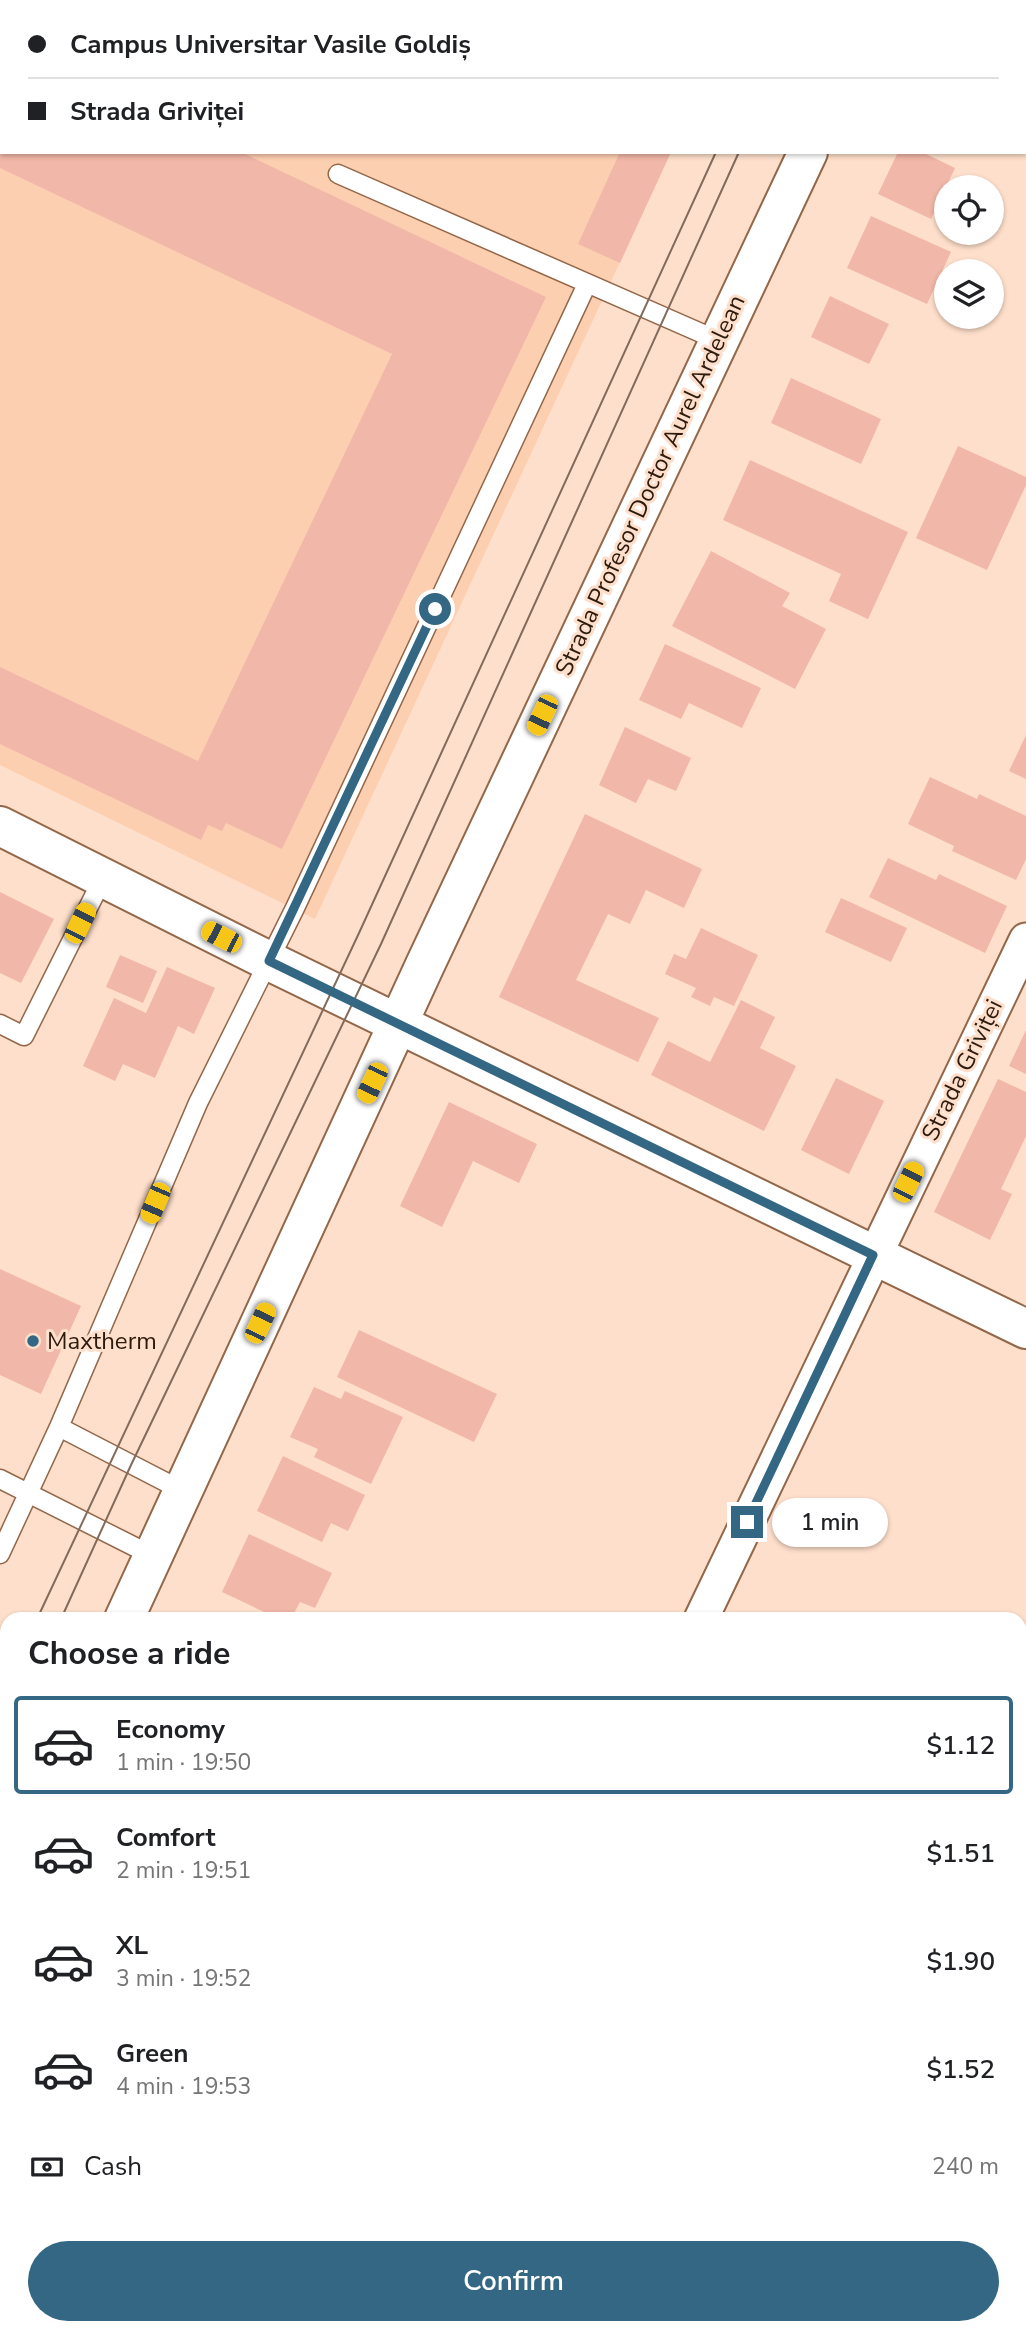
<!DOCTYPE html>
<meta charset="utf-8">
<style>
body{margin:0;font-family:"Nunito Sans",sans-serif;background:#f2f2f2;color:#202124;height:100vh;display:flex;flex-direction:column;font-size:26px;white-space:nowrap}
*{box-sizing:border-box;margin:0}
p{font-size:23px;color:#757577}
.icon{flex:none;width:38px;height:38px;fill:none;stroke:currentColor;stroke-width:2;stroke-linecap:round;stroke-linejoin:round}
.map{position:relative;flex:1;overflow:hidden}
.drawer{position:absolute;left:0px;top:1612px;width:1027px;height:723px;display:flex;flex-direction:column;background:#fff;border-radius:21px 21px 0 0;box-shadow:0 2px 5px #0004}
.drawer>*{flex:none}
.guide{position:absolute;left:0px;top:0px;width:1027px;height:154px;box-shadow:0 2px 5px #0004;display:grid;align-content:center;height:154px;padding:0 28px;background:#fff}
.tools{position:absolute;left:934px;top:175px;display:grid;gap:14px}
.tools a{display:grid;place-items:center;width:70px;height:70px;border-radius:50%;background:#fff;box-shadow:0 2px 5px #0004;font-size:35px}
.end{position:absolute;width:32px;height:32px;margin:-16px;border:9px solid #336783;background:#fff;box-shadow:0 0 0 4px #fff}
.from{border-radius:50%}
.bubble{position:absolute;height:49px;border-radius:24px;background:#fff;box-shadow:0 2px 5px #0004;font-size:23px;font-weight:600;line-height:49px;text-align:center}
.car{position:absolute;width:21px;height:42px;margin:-21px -10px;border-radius:9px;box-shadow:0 0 5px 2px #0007;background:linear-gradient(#f5c518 24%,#345 0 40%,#f5c518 0 76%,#345 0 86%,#f5c518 0)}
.guide b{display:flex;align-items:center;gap:24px;height:66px;font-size:26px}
.guide b+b{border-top:2px solid #e0e0e0}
.guide i{width:18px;height:18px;background:#202124}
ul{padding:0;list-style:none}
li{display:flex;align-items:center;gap:21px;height:98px;margin:0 14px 10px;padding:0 14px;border:4px solid transparent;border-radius:7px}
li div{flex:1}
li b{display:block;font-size:26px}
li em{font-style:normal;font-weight:600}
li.current{border-color:#336783}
li>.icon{width:63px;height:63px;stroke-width:1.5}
h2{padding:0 28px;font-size:32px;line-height:84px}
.pay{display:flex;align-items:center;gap:18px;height:77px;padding:0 28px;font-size:26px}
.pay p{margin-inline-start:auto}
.primary-button{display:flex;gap:14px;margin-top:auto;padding:14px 28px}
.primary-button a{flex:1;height:80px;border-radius:42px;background:#336783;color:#fff;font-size:28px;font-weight:600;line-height:80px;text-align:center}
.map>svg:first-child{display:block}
.built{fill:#fdcfb1}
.building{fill:#f1b7a8}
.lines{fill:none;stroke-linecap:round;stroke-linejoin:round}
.lane-casing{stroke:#936749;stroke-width:21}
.street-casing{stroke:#936749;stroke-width:37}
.secondary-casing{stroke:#936749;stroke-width:42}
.lane{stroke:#fff;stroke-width:18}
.street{stroke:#fff;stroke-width:33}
.secondary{stroke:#fff;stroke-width:38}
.tram{stroke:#836b5c;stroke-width:2}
.route{stroke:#336783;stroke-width:9}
.poi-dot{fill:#336783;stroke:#fedfcb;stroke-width:2.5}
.labels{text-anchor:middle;stroke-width:6;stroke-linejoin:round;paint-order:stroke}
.street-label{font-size:24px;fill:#2d1b0e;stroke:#fedfcb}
.poi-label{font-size:24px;fill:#2d1b0e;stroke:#fedfcb;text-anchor:start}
</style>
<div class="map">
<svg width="1026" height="2334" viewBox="0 0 1026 2334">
<rect width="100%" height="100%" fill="#fedfcb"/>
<!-- built -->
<path class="built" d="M0,0H741L2,2V152H671L315,919L0,765Z"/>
<!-- building -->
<path class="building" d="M0,152H241L546,297L282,849L226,823L222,831L208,825L201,840L0,744V667L198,761L392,354L0,168Z
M620,152H671L620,263L578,244Z
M898,152H922L955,168L931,219L878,194Z
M871,216L951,252L927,304L847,268Z
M830,296L889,324L869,364L811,337Z
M791,378L881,419L861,464L771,423Z
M958,446L1026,477V485L987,570L916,538Z
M750,460L908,532L868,619L829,601L841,574L723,520Z
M711,551L790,593L782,606L826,629L795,689L672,626Z
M665,644L761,688L742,728L689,703L681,719L639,700Z
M625,727L691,758L676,791L648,779L636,803L599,785Z
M1026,735V779L1009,771Z
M930,777L977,799L979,794L1026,816V859L1016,880L952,851L954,846L908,824Z
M585,814L702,869L684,908L646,890L630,924L608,914L576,980L659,1018L638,1062L499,997Z
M888,858L936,880L939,874L1007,906L985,953L869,897Z
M0,892L54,919L21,983L0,973Z
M841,898L907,928L891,962L825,932Z
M701,928L758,955L734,1006L714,997L710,1006L691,997L696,988L665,974L674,954L686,959Z
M120,955L157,971L143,1003L106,987Z
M167,967L215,988L194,1034L178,1026L155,1078L123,1064L115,1081L83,1066L114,998L146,1013Z
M741,1000L775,1017L760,1048L796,1066L764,1131L651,1075L668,1041L710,1062Z
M1026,1030V1074L1009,1066Z
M836,1078L884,1101L849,1174L801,1150Z
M998,1079L1026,1092V1136L1001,1189L1012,1194L990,1240L934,1212Z
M449,1102L537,1144L519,1183L473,1161L442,1227L400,1206Z
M0,1269L81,1306L41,1394L0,1375Z
M359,1330L497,1394L474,1442L337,1377Z
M314,1387L341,1399L345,1391L403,1417L371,1484L314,1457L318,1449L290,1437Z
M283,1456L365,1495L348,1531L331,1523L322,1542L257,1511Z
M249,1534L332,1573L315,1608L300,1602L291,1619H279L222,1592Z
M7,2051V2296L0,2293V2067Z
M82,2328H125L122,2334H98Z
M414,2328H502L499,2334H429Z
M597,2328H640L637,2334H611Z"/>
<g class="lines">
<!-- lane casing -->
<g class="lane-casing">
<path id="lane" d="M338,174L717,340
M0,1024L24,1036L103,878
M59,1427L181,1490
M0,1479L153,1556
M0,1554L59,1427L198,1103L295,908L587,284"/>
</g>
<!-- street casing -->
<g class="street-casing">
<path id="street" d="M701,1619L1026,940
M362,2334L366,2328"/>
</g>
<!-- secondary casing -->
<g class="secondary-casing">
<path id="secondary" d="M890,2L891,0
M0,826L269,961L1026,1329
M124,1619L425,965L808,152
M0,1885L7,1870"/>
</g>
<!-- lane -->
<use href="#lane" class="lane"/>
<!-- street -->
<use href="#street" class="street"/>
<!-- secondary -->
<use href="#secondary" class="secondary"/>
<!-- tram -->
<path class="tram" d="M813,2L814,0
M838,2L840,0
M37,1619L359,933L716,152
M61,1619L131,1465L381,944L739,152
M0,1699L7,1684
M0,1751L7,1736"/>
</g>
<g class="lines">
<!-- route -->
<path class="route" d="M435,609L269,961L873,1255L747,1522"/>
</g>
<!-- markers -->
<circle class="poi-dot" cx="33" cy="1341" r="7"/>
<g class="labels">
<!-- street labels -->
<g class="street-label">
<text transform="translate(650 485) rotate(-65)" y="8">Strada Profesor Doctor Aurel Ardelean</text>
<text transform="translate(962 1070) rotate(-64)" y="8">Strada Griviței</text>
</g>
<!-- poi labels -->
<g class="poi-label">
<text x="47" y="1349">Maxtherm</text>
</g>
</g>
</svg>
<div class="tools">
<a><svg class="icon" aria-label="locate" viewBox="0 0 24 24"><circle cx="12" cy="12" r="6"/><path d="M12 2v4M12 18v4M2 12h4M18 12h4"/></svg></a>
<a><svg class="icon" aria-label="layers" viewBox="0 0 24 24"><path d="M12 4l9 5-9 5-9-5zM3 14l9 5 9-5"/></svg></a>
</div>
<i class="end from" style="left:435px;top:609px"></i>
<i class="end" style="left:747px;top:1522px"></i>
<div class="bubble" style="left:772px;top:1498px;width:116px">1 min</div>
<i class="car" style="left:542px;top:715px;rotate:205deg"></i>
<i class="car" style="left:80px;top:923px;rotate:26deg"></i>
<i class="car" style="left:221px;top:937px;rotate:297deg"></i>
<i class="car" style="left:372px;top:1083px;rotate:205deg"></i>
<i class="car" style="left:908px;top:1182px;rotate:26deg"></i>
<i class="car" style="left:155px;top:1203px;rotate:203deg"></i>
<i class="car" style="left:260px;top:1323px;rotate:25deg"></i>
<div class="guide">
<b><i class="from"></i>Campus Universitar Vasile Goldiș</b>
<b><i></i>Strada Griviței</b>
</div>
<section class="drawer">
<h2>Choose a ride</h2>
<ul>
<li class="current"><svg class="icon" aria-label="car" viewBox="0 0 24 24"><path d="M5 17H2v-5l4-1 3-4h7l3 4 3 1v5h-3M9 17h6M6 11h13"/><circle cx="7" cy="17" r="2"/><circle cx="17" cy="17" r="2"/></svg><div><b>Economy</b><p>1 min · 19:50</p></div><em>$1.12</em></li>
<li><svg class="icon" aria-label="car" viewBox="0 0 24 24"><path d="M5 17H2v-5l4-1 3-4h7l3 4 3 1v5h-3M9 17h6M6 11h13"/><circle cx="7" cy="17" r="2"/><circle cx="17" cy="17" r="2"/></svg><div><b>Comfort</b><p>2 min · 19:51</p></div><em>$1.51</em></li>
<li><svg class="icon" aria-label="car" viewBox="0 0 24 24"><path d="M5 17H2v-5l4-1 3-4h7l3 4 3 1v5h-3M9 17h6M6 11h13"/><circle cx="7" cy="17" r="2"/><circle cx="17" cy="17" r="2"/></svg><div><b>XL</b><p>3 min · 19:52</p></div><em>$1.90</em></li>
<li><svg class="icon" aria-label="car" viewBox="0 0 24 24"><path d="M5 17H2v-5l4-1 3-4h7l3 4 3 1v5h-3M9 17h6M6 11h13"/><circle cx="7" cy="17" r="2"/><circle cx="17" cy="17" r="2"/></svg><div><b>Green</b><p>4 min · 19:53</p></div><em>$1.52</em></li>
</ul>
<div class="pay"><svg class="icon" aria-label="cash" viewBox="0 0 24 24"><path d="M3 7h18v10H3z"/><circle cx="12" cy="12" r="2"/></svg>Cash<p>240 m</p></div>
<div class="primary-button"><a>Confirm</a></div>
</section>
</div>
